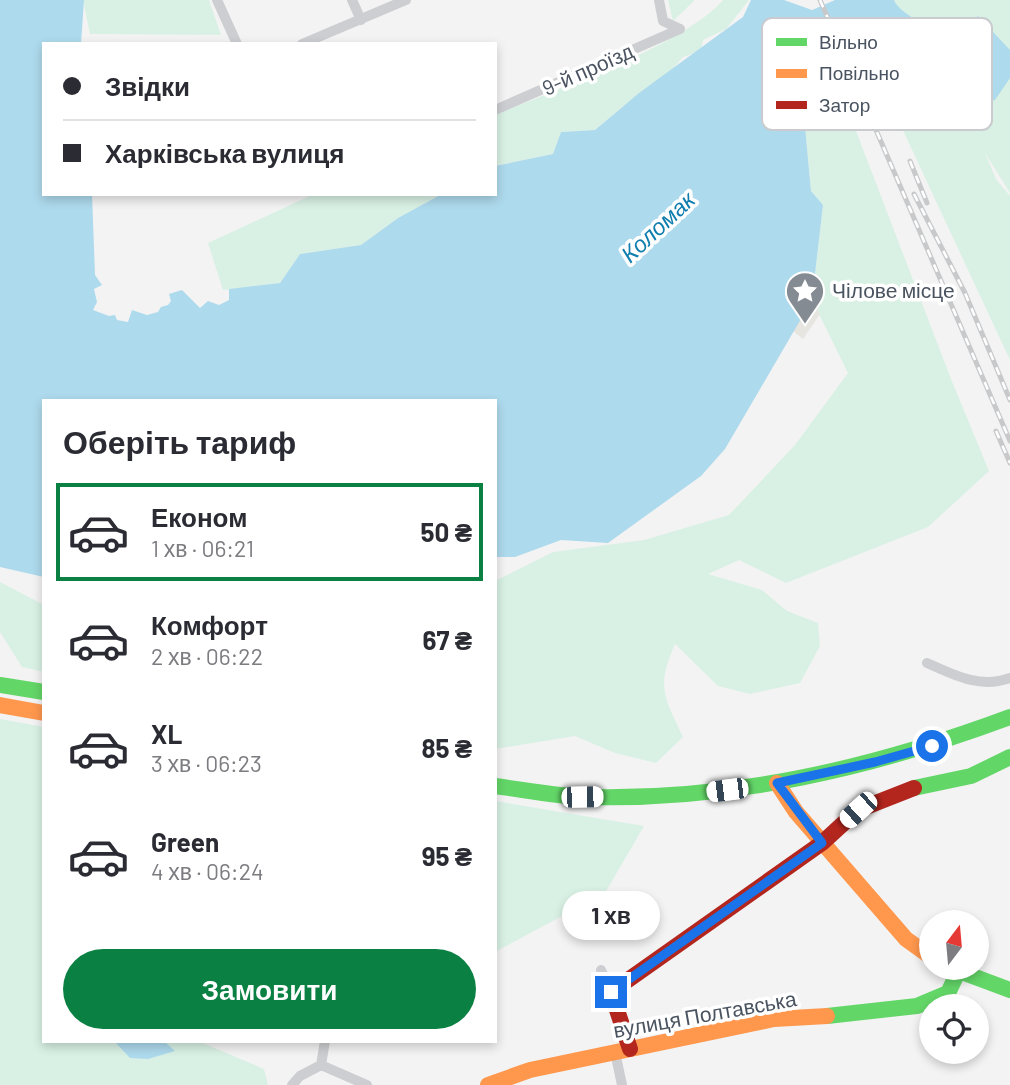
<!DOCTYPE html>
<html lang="uk">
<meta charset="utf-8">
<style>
body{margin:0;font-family:Barlow,sans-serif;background:#f7f7f7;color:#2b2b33;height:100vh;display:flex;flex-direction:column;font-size:26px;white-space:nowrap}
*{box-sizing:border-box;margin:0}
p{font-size:23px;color:#7c7c81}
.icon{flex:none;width:38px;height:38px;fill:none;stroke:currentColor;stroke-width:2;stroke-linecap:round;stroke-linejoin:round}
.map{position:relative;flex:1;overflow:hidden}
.side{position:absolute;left:42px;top:399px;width:455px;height:644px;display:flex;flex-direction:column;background:#fff;border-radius:0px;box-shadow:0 4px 10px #0003}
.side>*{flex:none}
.banner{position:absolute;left:42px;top:42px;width:455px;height:154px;border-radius:0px;box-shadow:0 4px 10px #0003;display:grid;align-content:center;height:154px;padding:0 21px;background:#fff}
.needle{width:46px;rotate:16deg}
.fabs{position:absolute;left:919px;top:910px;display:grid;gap:14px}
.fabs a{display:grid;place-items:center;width:70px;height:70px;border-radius:50%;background:#fff;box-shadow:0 4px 10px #0003;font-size:35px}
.end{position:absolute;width:32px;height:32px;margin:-16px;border:9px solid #1a73e8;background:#fff;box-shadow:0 0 0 4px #fff}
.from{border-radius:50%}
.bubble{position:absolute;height:49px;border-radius:24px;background:#fff;box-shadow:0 4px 10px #0003;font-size:23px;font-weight:700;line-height:49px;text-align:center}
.car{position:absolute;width:21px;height:42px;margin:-21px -10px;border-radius:9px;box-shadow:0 0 5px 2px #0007;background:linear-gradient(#fff 24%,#345 0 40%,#fff 0 76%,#345 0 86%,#fff 0)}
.banner b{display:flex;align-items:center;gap:24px;height:66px;font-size:26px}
.banner b+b{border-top:2px solid #e1e1e2}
.banner i{width:18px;height:18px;background:#2b2b33}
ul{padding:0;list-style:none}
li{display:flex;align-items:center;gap:21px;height:98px;margin:0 14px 10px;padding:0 7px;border:4px solid transparent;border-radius:0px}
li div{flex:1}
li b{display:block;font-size:26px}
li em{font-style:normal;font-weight:700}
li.current{border-color:#0b8043}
li>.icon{width:63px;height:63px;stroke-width:1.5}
h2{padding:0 21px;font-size:32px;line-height:84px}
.cta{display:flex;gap:14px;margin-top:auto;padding:14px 21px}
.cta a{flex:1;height:80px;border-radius:42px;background:#0b8043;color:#fff;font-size:28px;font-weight:700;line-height:80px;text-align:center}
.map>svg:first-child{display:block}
.green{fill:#d9f1e4}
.sand{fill:#e6e5e0}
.water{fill:#aedaed}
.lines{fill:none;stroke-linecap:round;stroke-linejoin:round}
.street{stroke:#cdced1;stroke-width:10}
.fast{stroke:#63d668;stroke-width:16}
.slow{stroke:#ff974d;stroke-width:16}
.jam{stroke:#b3261e;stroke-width:16}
.rail-casing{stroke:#c8c9cb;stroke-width:5}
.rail{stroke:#fff;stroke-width:2.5;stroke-dasharray:8;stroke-linecap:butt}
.route{stroke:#1a73e8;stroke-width:9}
.labels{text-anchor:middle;stroke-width:7;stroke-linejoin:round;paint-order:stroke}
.street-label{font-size:21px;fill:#4a5360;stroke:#fff}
.poi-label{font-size:21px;fill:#4a5360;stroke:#fff;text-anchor:start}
.water-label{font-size:23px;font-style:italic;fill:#0f7dad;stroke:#fff}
.key{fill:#fff;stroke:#c9cbcf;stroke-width:2}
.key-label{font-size:19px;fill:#4a5360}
</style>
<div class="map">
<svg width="1010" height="1085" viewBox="0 0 1010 1085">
<rect width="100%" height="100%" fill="#f3f3f3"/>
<!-- green -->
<path class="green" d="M83,0H209L221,35L90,34Z
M668,0H695L673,21Z
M723,0H749L726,29L703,40L701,51L683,57L662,81L623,106L595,130L561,132L553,154L495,166V115C555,90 683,46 723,0Z
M894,0H1010V57C992,48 974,38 955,31C936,24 901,22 894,0Z
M1010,67V193L985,153L996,179L1010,196V360L886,94L876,89L874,79L952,86L955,92L978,103Z
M838,91L843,97L951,379L989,471L928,527L786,583L739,560L708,574L762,590L787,611L818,623L820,646L800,683L750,694L718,686L675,644C656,687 664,696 683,737L656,763L615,753L575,736L495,749V581L553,552L644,540L729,515L795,445L848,373L812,300L823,205L811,191L805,127Z
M314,194H442L398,218L361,245L300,254L280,283L223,290L208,243Z
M0,582L44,605V672L22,667L0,632Z
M0,719L44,727V1041H198L264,1069L268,1085H0Z
M495,801L644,826L605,893L495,952Z"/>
<!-- sand -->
<path class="sand" d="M812,300L820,314L803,339L793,331Z"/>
<!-- water -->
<path class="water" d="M0,0H84L81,44H44V194H92L95,275L102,285L94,289L97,302L93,310L109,316L115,315L117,320L128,322L132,310L147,315L158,312L161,307L168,305L171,301L169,294L182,290L200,308L208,301L219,305L229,300V289L280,283L300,254L361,245L398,218L442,194H495V166L553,154L561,132L595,130L639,93L743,17L751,0H784L812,10L835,0H894C899,14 937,33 953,30C961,28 971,20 978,16L1010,50V78L995,100C974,105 967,98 953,83C930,81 894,72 872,75C846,79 819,107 805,127L811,191L823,205L812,300L725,449L701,476L608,543L561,540L515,557H495V401H44V577L0,567Z
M164,1041L175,1051L148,1059L130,1058L115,1042Z"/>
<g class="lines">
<!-- street -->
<path class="street" d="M217,0L237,44
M352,0L361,20
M659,0L663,21L680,29
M302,44L406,0
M495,110L680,29
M927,663C954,675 980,689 1010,678
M601,970L611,992
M615,1052L622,1085
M321,1065L367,1085
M321,1065L325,1041
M292,1085L300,1076L321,1065"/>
<!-- fast -->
<path class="fast" d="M0,685L44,692
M495,786C525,790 555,796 585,797C732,801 873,768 1010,717
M914,788L971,776L1010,757
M951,968L1010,990
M827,1016L917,1006L948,993L958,972"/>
<!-- slow -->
<path class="slow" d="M0,705L44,713
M777,783L796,812L906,939L931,957
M488,1085L530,1070L774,1019L827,1016"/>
<!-- jam -->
<path class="jam" d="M630,1049L611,992L822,843L858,810L914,788"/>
<!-- rail casing -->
<g class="rail-casing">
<path id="rail" d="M820,0L1010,441
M910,161L927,203
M914,194L965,293L1010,400
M996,431L1010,463"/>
</g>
<!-- rail -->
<use href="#rail" class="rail"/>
</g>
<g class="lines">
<!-- route -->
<path class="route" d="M611,992L822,843L777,783L875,762L932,746"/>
</g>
<!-- icons -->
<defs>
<g id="sight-pin" transform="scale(2.0125)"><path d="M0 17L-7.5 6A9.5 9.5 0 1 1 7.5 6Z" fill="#858b93" stroke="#fff"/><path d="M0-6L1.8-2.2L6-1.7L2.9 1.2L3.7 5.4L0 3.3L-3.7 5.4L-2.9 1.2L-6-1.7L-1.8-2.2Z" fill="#fff"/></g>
</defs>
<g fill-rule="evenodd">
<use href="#sight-pin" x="805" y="291"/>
</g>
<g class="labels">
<!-- street labels -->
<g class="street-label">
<text transform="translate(588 70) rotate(-24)" y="7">9-й проїзд</text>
<text transform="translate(705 1015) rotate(-10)" y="7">вулиця Полтавська</text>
</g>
<!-- poi labels -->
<g class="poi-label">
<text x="832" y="298">Чілове місце</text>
</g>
<!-- water labels -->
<g class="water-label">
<text transform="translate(658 227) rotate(-43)" y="8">Коломак</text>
</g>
</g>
<!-- legend -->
<rect x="762" y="18" width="230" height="112" rx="10" class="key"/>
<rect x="776" y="38" width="31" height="8" fill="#63d668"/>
<rect x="776" y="69" width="31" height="9" fill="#ff974d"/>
<rect x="776" y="101" width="31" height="8" fill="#b3261e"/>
<g class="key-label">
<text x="819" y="49">Вільно</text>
<text x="819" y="80">Повільно</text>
<text x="819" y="112">Затор</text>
</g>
</svg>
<div class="fabs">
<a><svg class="needle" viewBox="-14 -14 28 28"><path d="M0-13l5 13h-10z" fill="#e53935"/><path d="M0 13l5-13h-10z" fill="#7c7c81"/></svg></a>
<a><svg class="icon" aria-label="locate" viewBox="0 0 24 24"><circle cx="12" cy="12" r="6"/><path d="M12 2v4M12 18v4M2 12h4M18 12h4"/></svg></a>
</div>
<i class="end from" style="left:932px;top:746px"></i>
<i class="end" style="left:611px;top:992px"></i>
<div class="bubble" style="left:562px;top:891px;width:98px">1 хв</div>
<i class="car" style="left:727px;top:790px;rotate:263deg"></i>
<i class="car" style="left:582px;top:797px;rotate:89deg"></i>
<i class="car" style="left:858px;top:810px;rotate:228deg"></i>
<div class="banner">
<b><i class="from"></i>Звідки</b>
<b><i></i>Харківська вулиця</b>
</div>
<section class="side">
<h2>Оберіть тариф</h2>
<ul>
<li class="current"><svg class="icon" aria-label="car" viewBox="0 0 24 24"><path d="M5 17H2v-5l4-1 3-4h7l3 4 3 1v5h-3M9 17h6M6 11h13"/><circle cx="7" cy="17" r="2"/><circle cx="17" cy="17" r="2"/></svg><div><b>Економ</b><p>1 хв · 06:21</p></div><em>50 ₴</em></li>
<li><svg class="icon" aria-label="car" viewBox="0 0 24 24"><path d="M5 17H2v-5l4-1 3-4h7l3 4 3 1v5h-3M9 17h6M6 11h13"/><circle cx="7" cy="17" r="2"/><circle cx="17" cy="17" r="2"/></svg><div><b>Комфорт</b><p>2 хв · 06:22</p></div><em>67 ₴</em></li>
<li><svg class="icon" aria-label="car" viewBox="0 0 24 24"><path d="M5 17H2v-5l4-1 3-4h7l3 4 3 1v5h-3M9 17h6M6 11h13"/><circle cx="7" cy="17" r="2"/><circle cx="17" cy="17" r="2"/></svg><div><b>XL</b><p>3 хв · 06:23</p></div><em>85 ₴</em></li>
<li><svg class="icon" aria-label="car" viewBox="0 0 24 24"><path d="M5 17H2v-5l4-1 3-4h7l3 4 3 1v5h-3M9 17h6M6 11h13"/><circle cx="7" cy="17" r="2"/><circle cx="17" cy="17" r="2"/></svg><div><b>Green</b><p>4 хв · 06:24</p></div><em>95 ₴</em></li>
</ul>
<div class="cta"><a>Замовити</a></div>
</section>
</div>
